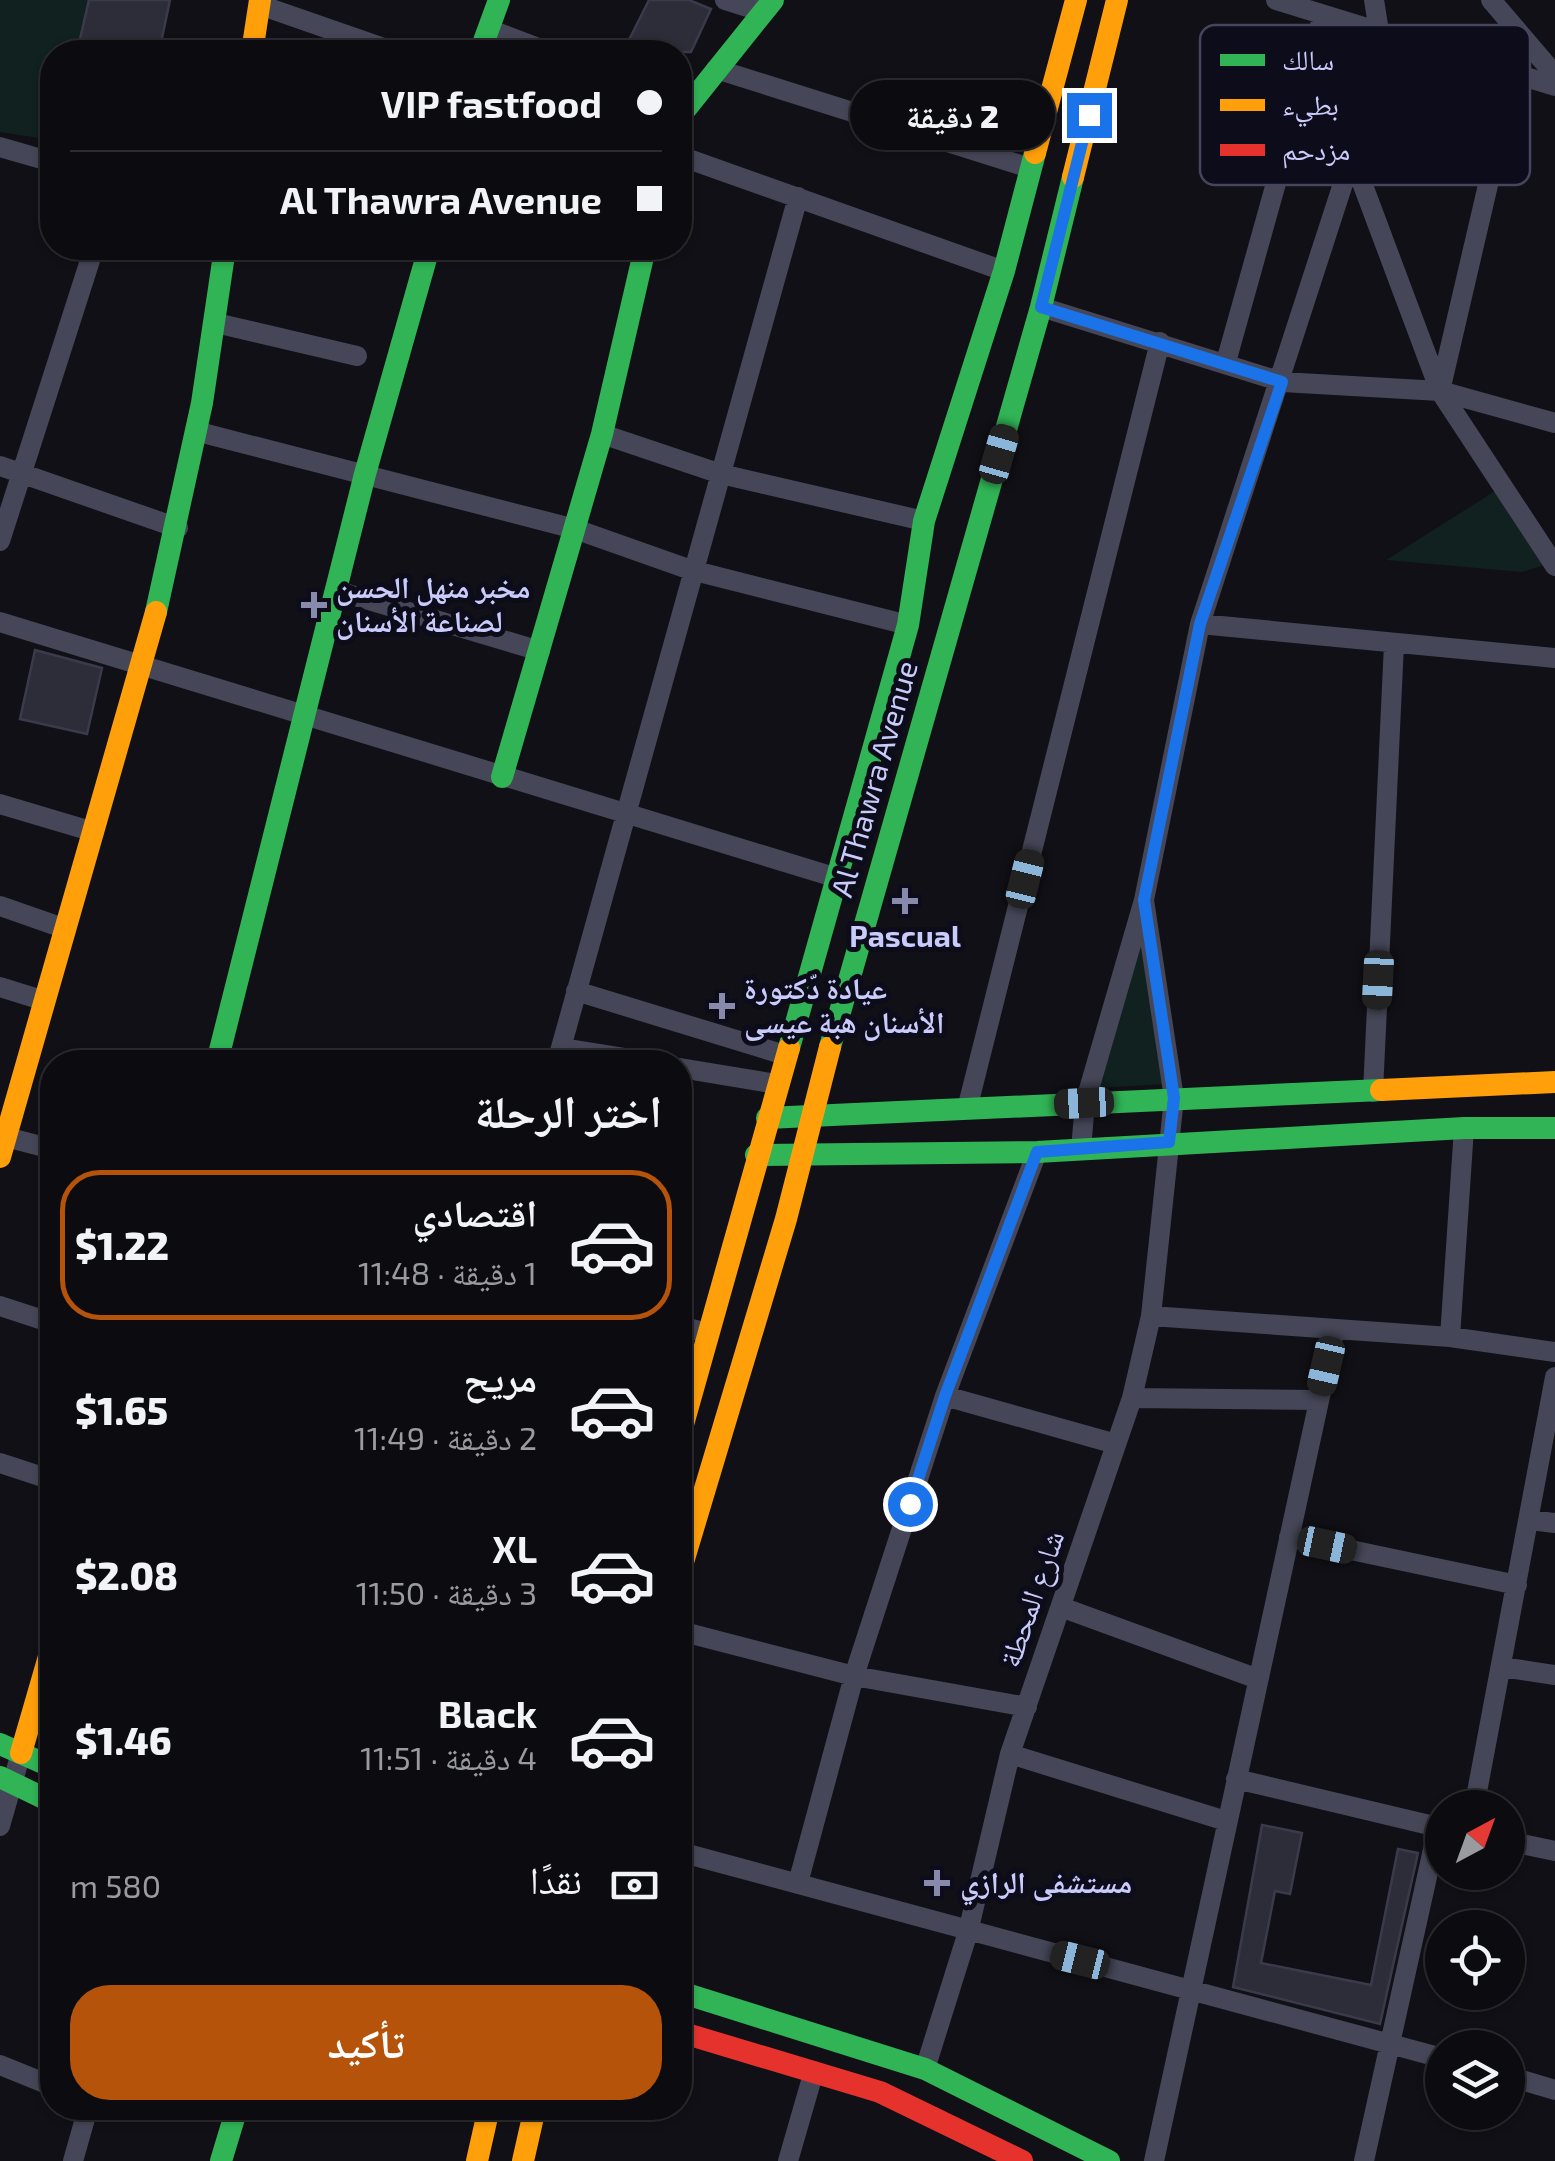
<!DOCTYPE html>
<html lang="ar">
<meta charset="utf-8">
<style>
body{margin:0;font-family:"Exo 2","Noto Naskh Arabic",sans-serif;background:#1a1a1e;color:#f1f3f6;direction:rtl;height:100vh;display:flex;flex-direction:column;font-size:38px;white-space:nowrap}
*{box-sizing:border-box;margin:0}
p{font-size:32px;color:#9a9b9f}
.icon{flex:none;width:55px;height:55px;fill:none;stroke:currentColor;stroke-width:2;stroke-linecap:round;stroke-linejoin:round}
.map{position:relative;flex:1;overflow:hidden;direction:ltr}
.side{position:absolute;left:40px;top:1050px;width:652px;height:1070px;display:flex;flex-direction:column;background:#0c0c10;border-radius:40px;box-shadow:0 2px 8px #0004,0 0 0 2px #2c2c30;direction:rtl}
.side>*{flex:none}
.guide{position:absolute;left:40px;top:40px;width:652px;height:220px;border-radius:40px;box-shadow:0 2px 8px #0004,0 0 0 2px #2c2c30;direction:rtl;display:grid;align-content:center;height:220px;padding:0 30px;background:#0c0c10}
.needle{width:65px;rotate:41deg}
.tools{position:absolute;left:1425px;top:1790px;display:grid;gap:20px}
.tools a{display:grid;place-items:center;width:100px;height:100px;border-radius:50%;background:#0c0c10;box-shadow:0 2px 8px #0004,0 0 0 2px #2c2c30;font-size:50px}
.end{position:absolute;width:45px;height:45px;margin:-22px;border:12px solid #1a73e8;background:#fff;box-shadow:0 0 0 5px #fff}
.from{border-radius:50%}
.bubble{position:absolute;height:70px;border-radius:35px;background:#0c0c10;box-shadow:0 2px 8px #0004,0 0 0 2px #2c2c30;font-size:32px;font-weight:800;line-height:70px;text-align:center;direction:rtl}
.car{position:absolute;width:30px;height:60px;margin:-30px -15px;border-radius:12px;box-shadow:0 0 8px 2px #0007;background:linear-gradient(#222 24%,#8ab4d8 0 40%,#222 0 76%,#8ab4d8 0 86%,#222 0)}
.guide b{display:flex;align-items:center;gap:35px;height:95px;font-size:38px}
.guide b+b{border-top:2px solid #2c2c30}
.guide i{width:25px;height:25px;background:#f1f3f6}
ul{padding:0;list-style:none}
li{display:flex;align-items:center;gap:30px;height:150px;margin:0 20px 15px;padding:0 10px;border:5px solid transparent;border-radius:40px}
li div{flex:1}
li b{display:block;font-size:38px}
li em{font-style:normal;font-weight:800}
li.current{border-color:#b45309}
li>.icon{width:90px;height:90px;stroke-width:1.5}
h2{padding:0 30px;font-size:45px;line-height:120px}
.pay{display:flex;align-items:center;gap:25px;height:110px;padding:0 30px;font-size:38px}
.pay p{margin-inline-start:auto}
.cta{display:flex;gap:20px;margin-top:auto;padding:20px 30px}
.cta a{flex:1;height:115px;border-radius:40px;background:#b45309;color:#fff;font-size:40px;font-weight:800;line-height:115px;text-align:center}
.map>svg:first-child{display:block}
.green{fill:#10211f}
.building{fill:#2d2d3a;stroke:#3a3a4b;stroke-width:2.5}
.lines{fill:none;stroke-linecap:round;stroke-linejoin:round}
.street{stroke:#454657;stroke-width:20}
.fast{stroke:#30b455;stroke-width:22}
.slow{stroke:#ff9f0a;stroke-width:22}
.jam{stroke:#e5322d;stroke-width:22}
.route{stroke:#1a73e8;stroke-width:12}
.poi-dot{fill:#888aab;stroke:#0c0c1a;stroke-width:4}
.labels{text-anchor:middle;stroke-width:10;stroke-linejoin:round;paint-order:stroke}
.poi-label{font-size:30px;font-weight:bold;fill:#c9cbfb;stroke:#0c0c1a;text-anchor:start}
.street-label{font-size:30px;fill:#c9cbfb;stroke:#0c0c1a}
.key{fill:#0c0c1a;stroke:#45455e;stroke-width:2.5}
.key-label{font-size:28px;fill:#c9cbfb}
</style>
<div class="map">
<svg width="1555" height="2161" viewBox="0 0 1555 2161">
<rect width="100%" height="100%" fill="#101016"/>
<!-- green -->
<path class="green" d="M0,0H89L77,52H52V140L0,132Z
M1503,486L1554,562L1522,572L1386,560Z
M1143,929L1167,1084L1097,1088Z"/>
<!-- building -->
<path class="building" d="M89,0H170L159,52H77Z
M649,0H689L711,9L691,52H662L628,42Z
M35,650L102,668L87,734L20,719Z
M1262,1825L1302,1833L1290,1894L1275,1891L1261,1963L1371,1985L1398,1849L1418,1853L1380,2024L1233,1987Z"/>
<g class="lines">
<!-- street -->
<path class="street" d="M725,0L763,12
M1276,0L1555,86
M1491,0L1555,75
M260,5L395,52
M488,29L549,52
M716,69L1030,168
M0,147L52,162
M680,156L1004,271
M1352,156L1440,391L1555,566
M1041,307L1282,382L1440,391L1555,423
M216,323L357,356
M1226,362L1323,15
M1440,391L1522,39
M199,432L575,529L691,570L908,625
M602,434L721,474L924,521
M0,466L178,528
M0,541L94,248
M335,590L540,651
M0,622L834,877
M1200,624L1555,658
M0,804L94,832
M0,906L66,929
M0,987L45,1001
M576,991L785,1055
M561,1048L649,1062
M557,1062L798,197
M680,1068L777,1084
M1373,1092L1394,644
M967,1109L1160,342
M6,1137L52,1149
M1081,1149L1085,1103L1144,900L1200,624L1352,156L1379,31L1374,0
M0,1306L52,1323
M1151,1316L1450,1337L1555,1352
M680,1326L707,1333
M1450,1337L1464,1128
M945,1396L1116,1444
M1132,1398L1318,1400
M0,1463L52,1480
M1530,1520L1555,1523
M1289,1537L1517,1585
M1061,1607L1258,1679
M680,1631L854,1676L1027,1707
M1501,1667L1555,1675
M1010,1754L1226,1821
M1236,1779L1442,1828
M1474,1808L1555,1377
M0,1826L21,1753
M1508,1841L1555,1851
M680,1852L1442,2058
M798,1883L854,1676L945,1396L1037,1152
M0,2065L52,2086
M925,2069L968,1932L1010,1754L1132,1398L1151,1316L1174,1098L1144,900
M1508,2076L1555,2090
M73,2161L88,2108
M788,2161L814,2071
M1154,2161L1334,1332
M1364,2161L1438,1827"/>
<!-- fast -->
<path class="fast" d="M480,52L499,0
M680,116L773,0
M156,612L202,403L225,248
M502,777L602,434L645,248
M830,1047L1041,307L1073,177
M789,1048L908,625L924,521L1004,271L1035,153
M217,1062L365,474L429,248
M767,1118L1381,1090
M756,1155L1037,1152L1464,1128H1555
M0,1744L52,1767
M0,1777L52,1802
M680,1992L925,2069L1109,2161
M221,2161L237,2108"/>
<!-- slow -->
<path class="slow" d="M252,52L260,0
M1035,153L1076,0
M1073,177L1117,0
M1381,1090L1555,1082
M0,1157L156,612
M680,1435L789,1048
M680,1572L786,1219L830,1047
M21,1753L52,1646
M477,2161L489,2108
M523,2161L535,2108"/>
<!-- jam -->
<path class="jam" d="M680,2032L880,2092L1022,2161"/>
</g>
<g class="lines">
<!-- route -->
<path class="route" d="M910,1504L945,1396L1037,1152L1169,1142L1174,1098L1144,900L1200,624L1282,382L1041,307L1089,115"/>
</g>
<!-- markers -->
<g class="poi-dot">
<path d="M309 590h10v10h10v10h-10v10h-10v-10h-10v-10h10z"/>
<path d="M900 886h10v10h10v10h-10v10h-10v-10h-10v-10h10z"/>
<path d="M717 991h10v10h10v10h-10v10h-10v-10h-10v-10h10z"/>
<path d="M932 1868h10v10h10v10h-10v10h-10v-10h-10v-10h10z"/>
</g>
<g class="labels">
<!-- poi labels -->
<g class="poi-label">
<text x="336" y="598">مخبر منهل الحسن<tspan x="336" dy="34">لصناعة الأسنان</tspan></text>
<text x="905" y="947" text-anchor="middle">Pascual</text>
<text x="744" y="999">عيادة دّكتورة<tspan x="744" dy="34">الأسنان هبة عيسى</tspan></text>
<text x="960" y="1893">مستشفى الرازي</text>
</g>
<!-- street labels -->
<g class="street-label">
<text transform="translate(875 779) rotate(-74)" y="10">Al Thawra Avenue</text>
<text transform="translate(1032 1599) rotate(-71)" y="10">شارع المحطة</text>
</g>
</g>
<!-- legend -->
<rect x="1200" y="25" width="330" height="160" rx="15" class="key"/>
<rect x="1220" y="54" width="45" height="12" fill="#30b455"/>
<rect x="1220" y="99" width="45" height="12" fill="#ff9f0a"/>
<rect x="1220" y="144" width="45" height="12" fill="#e5322d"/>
<g class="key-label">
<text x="1282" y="70">سالك</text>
<text x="1282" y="115">بطيء</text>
<text x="1282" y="160">مزدحم</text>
</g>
</svg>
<div class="tools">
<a><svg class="needle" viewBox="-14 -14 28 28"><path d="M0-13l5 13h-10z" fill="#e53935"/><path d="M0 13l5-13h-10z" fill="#9a9b9f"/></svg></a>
<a><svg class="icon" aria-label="locate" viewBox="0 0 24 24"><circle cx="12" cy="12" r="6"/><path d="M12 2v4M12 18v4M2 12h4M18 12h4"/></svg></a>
<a><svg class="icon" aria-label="layers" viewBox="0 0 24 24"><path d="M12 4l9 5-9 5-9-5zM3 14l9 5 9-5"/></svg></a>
</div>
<i class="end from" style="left:910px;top:1504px"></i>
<i class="end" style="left:1089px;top:115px"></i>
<div class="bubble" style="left:850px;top:80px;width:205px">2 دقيقة</div>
<i class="car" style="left:999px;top:454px;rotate:16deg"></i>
<i class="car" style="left:1025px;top:879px;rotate:14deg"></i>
<i class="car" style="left:1378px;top:980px;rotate:183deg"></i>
<i class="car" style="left:1084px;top:1103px;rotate:267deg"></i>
<i class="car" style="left:1326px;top:1366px;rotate:193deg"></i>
<i class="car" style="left:1327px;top:1545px;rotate:102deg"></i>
<i class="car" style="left:1080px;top:1960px;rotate:284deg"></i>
<div class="guide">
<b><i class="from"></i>VIP fastfood</b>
<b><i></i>Al Thawra Avenue</b>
</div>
<section class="side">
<h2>اختر الرحلة</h2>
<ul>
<li class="current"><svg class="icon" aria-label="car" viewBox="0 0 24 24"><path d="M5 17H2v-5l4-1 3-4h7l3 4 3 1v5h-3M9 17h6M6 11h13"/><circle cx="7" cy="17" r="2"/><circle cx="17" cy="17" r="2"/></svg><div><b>اقتصادي</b><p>1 دقيقة · 11:48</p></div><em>$1.22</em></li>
<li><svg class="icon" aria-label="car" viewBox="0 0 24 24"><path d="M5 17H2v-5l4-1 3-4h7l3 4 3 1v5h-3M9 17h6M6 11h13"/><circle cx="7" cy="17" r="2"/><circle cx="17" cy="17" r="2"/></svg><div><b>مريح</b><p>2 دقيقة · 11:49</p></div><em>$1.65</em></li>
<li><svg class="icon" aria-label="car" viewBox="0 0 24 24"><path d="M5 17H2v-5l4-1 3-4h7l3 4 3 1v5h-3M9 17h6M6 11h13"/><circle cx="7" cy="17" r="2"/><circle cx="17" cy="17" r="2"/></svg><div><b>XL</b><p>3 دقيقة · 11:50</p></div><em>$2.08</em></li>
<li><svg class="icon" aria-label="car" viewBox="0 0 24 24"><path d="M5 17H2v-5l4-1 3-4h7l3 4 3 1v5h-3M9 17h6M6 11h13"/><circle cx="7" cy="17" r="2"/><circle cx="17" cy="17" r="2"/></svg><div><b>Black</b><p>4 دقيقة · 11:51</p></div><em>$1.46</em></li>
</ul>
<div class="pay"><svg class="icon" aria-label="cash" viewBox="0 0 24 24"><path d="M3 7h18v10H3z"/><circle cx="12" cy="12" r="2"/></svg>نقدًا<p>580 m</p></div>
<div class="cta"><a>تأكيد</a></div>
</section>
</div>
